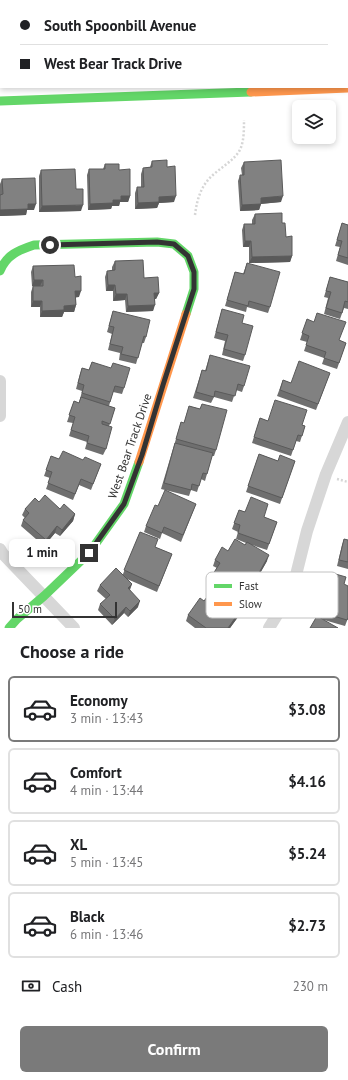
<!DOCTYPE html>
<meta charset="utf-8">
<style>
body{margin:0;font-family:"PT Sans",sans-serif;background:#f6f6f6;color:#202124;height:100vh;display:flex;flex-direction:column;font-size:15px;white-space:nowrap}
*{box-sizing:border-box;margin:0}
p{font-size:13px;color:#757577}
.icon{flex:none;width:22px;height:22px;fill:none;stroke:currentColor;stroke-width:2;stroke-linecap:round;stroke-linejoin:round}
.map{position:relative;height:628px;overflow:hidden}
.panel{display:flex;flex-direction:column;background:#fff;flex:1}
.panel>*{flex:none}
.banner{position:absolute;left:0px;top:0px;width:348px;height:88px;box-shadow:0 2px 6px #0003;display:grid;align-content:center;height:88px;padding:0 20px;background:#fff}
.fabs{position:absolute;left:292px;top:100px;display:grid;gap:8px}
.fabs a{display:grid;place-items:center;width:44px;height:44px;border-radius:6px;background:#fff;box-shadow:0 2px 6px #0003;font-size:20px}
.scale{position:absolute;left:12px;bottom:10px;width:105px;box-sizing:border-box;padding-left:4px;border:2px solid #333;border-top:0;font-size:11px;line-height:14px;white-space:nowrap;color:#333;-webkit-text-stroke:3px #fff;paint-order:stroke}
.end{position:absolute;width:18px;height:18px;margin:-9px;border:5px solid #333;background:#fff;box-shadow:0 0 0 2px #fff}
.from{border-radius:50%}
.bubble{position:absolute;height:28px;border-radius:6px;background:#fff;box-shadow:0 2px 6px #0003;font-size:13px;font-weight:700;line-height:28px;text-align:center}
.banner b{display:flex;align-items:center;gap:14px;height:38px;font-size:15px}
.banner b+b{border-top:1px solid #e0e0e0}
.banner i{width:10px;height:10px;background:#202124}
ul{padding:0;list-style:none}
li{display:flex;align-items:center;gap:12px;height:66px;margin:0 8px 6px;padding:0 12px;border:2px solid #e0e0e0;border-radius:6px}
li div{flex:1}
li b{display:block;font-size:15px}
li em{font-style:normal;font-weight:700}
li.current{border-color:#7a7a7a}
li>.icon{width:36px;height:36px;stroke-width:1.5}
h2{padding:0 20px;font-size:18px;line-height:48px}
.pay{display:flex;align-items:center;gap:10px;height:44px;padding:0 20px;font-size:15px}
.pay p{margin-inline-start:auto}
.button{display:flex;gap:8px;margin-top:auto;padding:8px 20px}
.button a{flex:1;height:46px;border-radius:6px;background:#7a7a7a;color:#fff;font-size:16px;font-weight:700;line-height:46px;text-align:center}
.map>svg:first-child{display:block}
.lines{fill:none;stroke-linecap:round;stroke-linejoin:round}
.path{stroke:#d6d6d6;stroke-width:2.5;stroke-dasharray:2 2;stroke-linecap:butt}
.street{stroke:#d7d7d7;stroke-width:12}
.fast{stroke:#63d668;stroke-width:9}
.slow{stroke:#ff974d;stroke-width:9}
.wall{fill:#6f6f6f}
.shaded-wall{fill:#5a5a5a}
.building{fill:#818181;stroke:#5a5a5a}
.route{stroke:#333;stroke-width:5}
.labels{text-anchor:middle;stroke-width:4;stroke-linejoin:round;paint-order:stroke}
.street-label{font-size:12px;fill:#333;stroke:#fff}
.key{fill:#fff;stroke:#c2c2c2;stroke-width:1}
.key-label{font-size:11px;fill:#333}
</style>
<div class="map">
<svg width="348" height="628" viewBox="0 0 348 628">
<rect width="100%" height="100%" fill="#fff"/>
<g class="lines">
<!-- path -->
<path class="path" d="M347,54H348
M0,65H1
M195,215C197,199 201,185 214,174C222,167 231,162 238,153C244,145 244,131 244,120
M337,479L348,482"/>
<!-- street -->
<path class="street" d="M0,381V416
M0,549L3,554L74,628
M269,628L285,602L295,579L307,531L326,474L348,422"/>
<!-- fast -->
<path class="fast" d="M0,101L251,92
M0,271C6,255 19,250 34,245L157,242L174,244L188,256L194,272V289L186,314
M9,628L17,619L44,596L89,553L124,504L139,462"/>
<!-- slow -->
<path class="slow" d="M251,92L348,88
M139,462L186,314"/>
</g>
<!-- wall -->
<path class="wall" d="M152,161L167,167L174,202L159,203L157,208L135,209V193L137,187H141V174L143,168L150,167Z
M244,162L281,202L261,204L259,210L240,211L238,181L240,175H242L241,168Z
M105,164L119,170L130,196L128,202H120L119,206H112L111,209L88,210L87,175L89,169H103Z
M41,170L81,211L39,212V176Z
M2,179L34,210H27L26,215L0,216V184Z
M255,214L282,223L292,256L290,262L249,263V247H243L242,230L244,224H252V220Z
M342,223L348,225V265L336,261L340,247L335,246Z
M115,261L144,278L159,293L156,299H155L153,311L126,312L125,300L113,301V291H106L105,277L107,271H112V267Z
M247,263L270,307L268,313L247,307L246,312L225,306L235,272L243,274Z
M33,266L75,277L79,297H76V305L74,312H64L62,317H40V307H31V292L33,286H32L31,272Z
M330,277L348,282V281V309L344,308L340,319L324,314L328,298L324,297Z
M222,309L242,323L245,355L243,361L222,355L225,341L214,338Z
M113,311L146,337L144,343H142L136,364L119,360L120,353L108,350L112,334L107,332Z
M307,319L339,340L346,343L337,369L322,364L324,358L304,351L307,342L300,340Z
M210,355L244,386L242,392L236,390L232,402L214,397L211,403L193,398L202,370L205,371Z
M92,362L124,388L122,394L113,392L109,406L115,408L109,426L106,449L103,455L85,449L87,442L69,436L73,423L67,422L74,401L79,403L82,391L76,389L80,374L82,368L89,370Z
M330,373L316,410L277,396L283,380L291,383Z
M202,404L216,450L214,456H212L205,481L201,479L197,492L191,490L189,496L161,489L181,422L184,423L189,406L200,409Z
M260,418L268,421L302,425L305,426L300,442L296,441L291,456L252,443Z
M259,454L278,461H295L280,504L246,492Z
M51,456L59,459L83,460L101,464L91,490L79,485L73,500L46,489L50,478L44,476Z
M39,502L75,514L73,521L60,536L55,533L44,546L21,526L23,520L25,518L22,515L25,509Z
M196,504L181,542L162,533L160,539L144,532L146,526L158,506Z
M239,510L264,517L277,522L267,550L249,544L267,561L256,580L254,587L246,601L234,594L243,600L240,606L238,609V617L230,628H195L186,621L188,615L204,601L217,584L211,580L213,574L217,568L213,566L215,560L228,551L245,545L246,543L236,539L238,532L232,529Z
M140,532L155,547L172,554L157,592L127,579L132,584L130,590L138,607L128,617L124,613L112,625L98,610L100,604L106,599L97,591L100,585L123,574Z
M344,539L348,540V569L337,566L342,545Z
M332,573L344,584L348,618L345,626L324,620L318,616Z"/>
<!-- shaded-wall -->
<path class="shaded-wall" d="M0,29H1V37H0Z
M121,196H130L128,202H120L119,206H112L111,209L88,210L90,204L113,200Z
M176,196L174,202L159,203L157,208L135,209L138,203L159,197Z
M283,196L281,202L259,204L261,198Z
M28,204H36L34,210H27L26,215L0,216V210Z
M261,204L259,210L240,211L242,205Z
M83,205L81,211L39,212L42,206Z
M245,241H251L249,247H243Z
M292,256L290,262L249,263L252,257Z
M34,280H43L40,286H32Z
M108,285H115L113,291H106Z
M75,291H81L79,297L73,298Z
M154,293H159L156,299H152Z
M116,294H127L125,300L113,301Z
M33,301H42L40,307H31Z
M76,305L74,312H64L62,317H40L42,311L64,306Z
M155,305L153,311L126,312L128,306Z
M75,514L73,521L60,536L62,530Z
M57,526L55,533L44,546L46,540Z
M269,555L267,561L253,586L255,580Z
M256,580L254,587L246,601L248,595Z
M132,584L129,590L128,588Z
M243,600L240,606L235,614L237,608Z
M140,601L138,607L128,617L130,611Z
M126,607L124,613L112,625L115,619Z
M240,611L238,617L230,628H228Z"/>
<!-- building -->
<path class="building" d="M0,0H32V1H1V29H0Z
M46,0H69V1H46Z
M91,0H118V1H91Z
M135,0H162V1H135Z
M180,0H207V1H180Z
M224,0H253V1H224Z
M270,0H297V1H270Z
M315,0H342V1H315Z
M167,160V167L175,166L176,196L159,197V202L138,203L137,187H144L143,168L152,167V161Z
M281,160L283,196L261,198V204L242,205L240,175H244V162Z
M105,164H119V170L130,169V196H121V200H113V203L90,204L89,169H105Z
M75,169L76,189H83V205L42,206L41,170Z
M35,178L36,204H28V209L0,210V195L3,194L2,179Z
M282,213V223H285L286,237L292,236V256L252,257L251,241H245L244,224H255V214Z
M342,223L348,225V258L338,255L342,241L337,240Z
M143,260L144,278L158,277L159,293H154L155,305L128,306L127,294H116L115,285H108L107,271L115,270V261Z
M247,263L280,272L270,307L249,301L248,306L227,300L235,272L244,274Z
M74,265L75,277L81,276V291H75L76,305L64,306V310L42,311V301H33V286H43V280H34L33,266Z
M330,277L348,282V302L345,301L342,313L326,308L331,292L326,291Z
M222,309L244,315L242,323L253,326L245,355L224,349L228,335L216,332Z
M113,311L150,320L146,337L144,336L138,358L121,354L123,347L110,344L114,327L109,326Z
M317,313L346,322L339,340L346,343L339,363L324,358L326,352L306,345L309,336L302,333L307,319L314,322Z
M210,355L250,366L244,386L238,384L235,396L215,391L214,397L196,392L202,370L206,371Z
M299,361L330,373L318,404L280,390L283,380L291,383Z
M92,362L111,368L113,363L130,368L124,388L115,386L110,402L82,393L84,385L78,383L82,368L89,370Z
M81,397L115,408L110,424L102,421V424L112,427L106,449L87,443L89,436L71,430L75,417L69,415L74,401L79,403Z
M275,400L307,410L302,425L305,426L302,436L298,435L293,450L254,437L260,418L268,421Z
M202,404L227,410L216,450L176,439L181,422L184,423L189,406L200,409Z
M175,443L213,453L207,474L203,473L199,486L192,484L191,490L164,483Z
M63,451L83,460L85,457L101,464L93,484L81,479L75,494L48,483L52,472L46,470L51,456L59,459Z
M259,454L278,461L280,455L295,461L282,498L248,486Z
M165,490L196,504L183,535L164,527L162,533L146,526L155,505L158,506Z
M45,495L60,509L64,504L75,514L62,530L57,526L46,540L23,520L29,513L25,509L35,498L39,502Z
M251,497L268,504L264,517L277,522L269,544L238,533L240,525L234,523L239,510L245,512Z
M140,532L158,539L155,547L172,554L159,586L124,570Z
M235,539L245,545L247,542L269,555L255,580H256L248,595L213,574L220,563L215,560L222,547L228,551Z
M344,539L348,540V562L339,560Z
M116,568L132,584L128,588L140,601L130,611L126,607L115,619L100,604L110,595L100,585Z
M332,573L346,577L344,584L348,586V618L347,620L320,612Z
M218,582L243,600L237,608L240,611L228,628H206L188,615L200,598L204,601Z
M317,616L338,628H310Z"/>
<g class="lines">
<!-- route -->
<path class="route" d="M50,245L157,242L174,244L188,256L194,272V289L163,385L142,455L124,504L89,553"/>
</g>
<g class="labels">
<!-- street labels -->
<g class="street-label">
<text transform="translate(130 446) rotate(-71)" y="4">West Bear Track Drive</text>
</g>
</g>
<!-- legend -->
<rect x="206" y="572" width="132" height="46" rx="6" class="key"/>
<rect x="214" y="584" width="18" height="4" fill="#63d668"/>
<rect x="214" y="602" width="18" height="4" fill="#ff974d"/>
<g class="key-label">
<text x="239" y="590">Fast</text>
<text x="239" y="608">Slow</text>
</g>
</svg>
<div class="fabs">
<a><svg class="icon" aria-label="layers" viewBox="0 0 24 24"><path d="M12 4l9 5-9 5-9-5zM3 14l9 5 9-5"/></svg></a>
</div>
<div class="scale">50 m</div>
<i class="end from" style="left:50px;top:245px"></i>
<i class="end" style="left:89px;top:553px"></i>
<div class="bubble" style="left:9px;top:539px;width:66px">1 min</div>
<div class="banner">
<b><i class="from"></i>South Spoonbill Avenue</b>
<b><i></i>West Bear Track Drive</b>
</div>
</div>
<section class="panel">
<h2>Choose a ride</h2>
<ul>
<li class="current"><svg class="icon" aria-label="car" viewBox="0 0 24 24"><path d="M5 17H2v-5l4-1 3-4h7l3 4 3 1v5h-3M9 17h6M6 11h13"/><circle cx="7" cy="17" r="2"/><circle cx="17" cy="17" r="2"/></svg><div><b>Economy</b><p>3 min · 13:43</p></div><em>$3.08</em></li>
<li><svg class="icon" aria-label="car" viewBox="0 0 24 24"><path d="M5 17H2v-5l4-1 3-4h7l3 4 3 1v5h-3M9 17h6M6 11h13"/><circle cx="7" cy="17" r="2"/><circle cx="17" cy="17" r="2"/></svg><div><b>Comfort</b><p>4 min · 13:44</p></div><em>$4.16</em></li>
<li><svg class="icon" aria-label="car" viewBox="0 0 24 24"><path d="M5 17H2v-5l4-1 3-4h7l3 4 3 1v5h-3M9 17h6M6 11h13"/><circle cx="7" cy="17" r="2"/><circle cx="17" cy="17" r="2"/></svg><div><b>XL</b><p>5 min · 13:45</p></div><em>$5.24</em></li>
<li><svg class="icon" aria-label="car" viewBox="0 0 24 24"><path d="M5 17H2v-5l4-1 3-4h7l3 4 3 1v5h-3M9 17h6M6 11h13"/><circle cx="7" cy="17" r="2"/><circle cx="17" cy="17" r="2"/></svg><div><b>Black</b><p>6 min · 13:46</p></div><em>$2.73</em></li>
</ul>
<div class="pay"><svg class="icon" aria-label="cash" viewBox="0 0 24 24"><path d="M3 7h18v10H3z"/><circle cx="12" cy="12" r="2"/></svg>Cash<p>230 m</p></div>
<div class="button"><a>Confirm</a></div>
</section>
